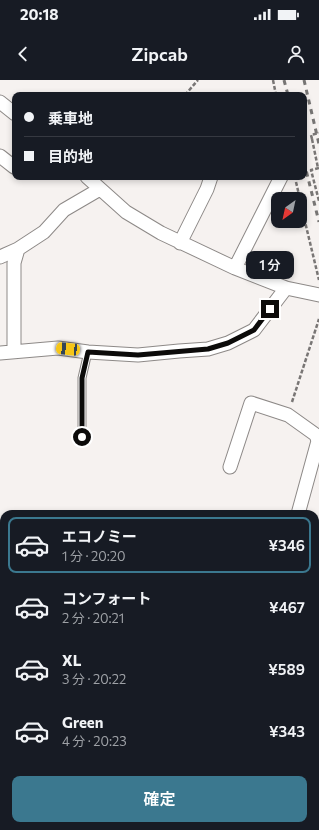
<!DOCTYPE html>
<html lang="ja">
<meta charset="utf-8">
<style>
body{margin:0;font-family:Commissioner,"Noto Sans JP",sans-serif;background:#242831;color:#f1f3f6;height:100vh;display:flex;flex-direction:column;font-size:15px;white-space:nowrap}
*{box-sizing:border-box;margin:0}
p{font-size:13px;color:#9ea1a6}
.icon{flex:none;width:22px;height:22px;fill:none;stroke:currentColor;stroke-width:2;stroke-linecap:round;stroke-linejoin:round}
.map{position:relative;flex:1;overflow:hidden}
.drawer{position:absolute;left:0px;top:430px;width:319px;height:320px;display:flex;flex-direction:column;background:#171b24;border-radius:12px 12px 0 0;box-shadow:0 2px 6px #0003}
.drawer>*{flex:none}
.hud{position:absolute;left:12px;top:12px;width:295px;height:88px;border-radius:8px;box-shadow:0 2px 6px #0003;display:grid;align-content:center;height:88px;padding:0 12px;background:#171b24}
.needle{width:26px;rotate:213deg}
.controls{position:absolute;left:271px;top:112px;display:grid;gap:8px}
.controls a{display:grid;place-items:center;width:36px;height:36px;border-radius:8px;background:#171b24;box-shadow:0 2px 6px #0003;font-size:20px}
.end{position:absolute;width:18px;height:18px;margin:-9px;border:5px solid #0c0b0a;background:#fff;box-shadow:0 0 0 2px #fff}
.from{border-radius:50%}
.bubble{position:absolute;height:28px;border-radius:8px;background:#171b24;box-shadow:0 2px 6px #0003;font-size:13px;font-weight:600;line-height:28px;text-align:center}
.car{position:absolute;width:12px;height:24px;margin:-12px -6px;border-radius:5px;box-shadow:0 0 3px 1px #0007;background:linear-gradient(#f5c518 24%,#345 0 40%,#f5c518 0 76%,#345 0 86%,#f5c518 0)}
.hud b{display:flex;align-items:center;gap:14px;height:38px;font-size:15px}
.hud b+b{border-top:1px solid #363941}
.hud i{width:10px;height:10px;background:#f1f3f6}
ul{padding:7px 0 0;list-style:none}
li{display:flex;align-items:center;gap:12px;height:56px;margin:0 8px 6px;padding:0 4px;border:2px solid transparent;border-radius:8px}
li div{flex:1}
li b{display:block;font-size:15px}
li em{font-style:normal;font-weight:600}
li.active{border-color:#3b788f}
li>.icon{width:36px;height:36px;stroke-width:1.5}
.button{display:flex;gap:8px;margin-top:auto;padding:8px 12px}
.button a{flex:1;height:46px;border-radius:8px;background:#3b788f;color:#fff;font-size:16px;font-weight:600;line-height:46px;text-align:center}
.status{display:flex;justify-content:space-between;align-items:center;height:28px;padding:0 20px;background:#171b24;direction:ltr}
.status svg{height:11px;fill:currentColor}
header{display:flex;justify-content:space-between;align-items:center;height:52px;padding:0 12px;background:#171b24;font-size:18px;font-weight:600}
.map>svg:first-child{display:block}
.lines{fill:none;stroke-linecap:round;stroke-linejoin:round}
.lane-casing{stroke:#8d8987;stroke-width:9}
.street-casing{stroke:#8d8987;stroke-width:15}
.path{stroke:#797675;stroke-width:2.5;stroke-dasharray:4 2;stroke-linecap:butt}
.lane{stroke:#fff;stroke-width:7}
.street{stroke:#fff;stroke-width:13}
.rail{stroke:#777574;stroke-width:3;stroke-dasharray:5 5;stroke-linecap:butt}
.path-bridge{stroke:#797675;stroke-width:2.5;stroke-dasharray:4 2;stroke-linecap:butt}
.route{stroke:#0c0b0a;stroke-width:5}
</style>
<div class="status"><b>20:18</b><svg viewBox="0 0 49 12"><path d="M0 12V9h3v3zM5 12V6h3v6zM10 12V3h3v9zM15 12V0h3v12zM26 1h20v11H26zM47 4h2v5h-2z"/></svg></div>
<header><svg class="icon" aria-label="back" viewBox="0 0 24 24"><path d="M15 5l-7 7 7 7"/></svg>Zipcab<svg class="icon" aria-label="person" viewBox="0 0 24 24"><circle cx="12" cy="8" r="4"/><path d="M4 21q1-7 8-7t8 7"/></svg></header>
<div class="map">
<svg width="319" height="750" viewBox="0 0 319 750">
<rect width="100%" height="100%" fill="#f6f2f0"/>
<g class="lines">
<!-- lane casing -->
<g class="lane-casing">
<path id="lane" d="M82,357V298L88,272
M0,653H4
M253,746L261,750
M276,746V750
M18,750V746"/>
</g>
<!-- street casing -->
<g class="street-casing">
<path id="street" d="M0,22L15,34
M0,76L14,87L15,86
M87,97L126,132L161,153L235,188L286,208L319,215
M180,163L207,109L211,97
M0,177L18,169
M235,188L281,97
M14,271V183L18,169L44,152L64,130L100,109
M0,273L58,268L88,272L138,275L179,271L208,269L228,263L254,250L286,208
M230,387L251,323L288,335L316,355L318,361L298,434
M0,495L4,494
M0,565H4
M109,750V746"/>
</g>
<!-- path -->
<path class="path" d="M273,0L276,15
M185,15L198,0
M312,59L318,88
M319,88L311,90L319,121
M296,102L300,119
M300,121L319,200
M292,322L319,239"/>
<!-- lane -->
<use href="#lane" class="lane"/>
<!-- street -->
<use href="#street" class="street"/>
<!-- rail -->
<path class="rail" d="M284,0L288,15
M304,0L319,64
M304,82L319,142"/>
<!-- path-bridge -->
<path class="path-bridge" d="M312,59L311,55L319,53"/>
</g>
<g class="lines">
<!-- route -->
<path class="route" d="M82,357V298L88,272L138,275L208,269L228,263L254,250L270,229"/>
</g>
</svg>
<div class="controls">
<a><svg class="needle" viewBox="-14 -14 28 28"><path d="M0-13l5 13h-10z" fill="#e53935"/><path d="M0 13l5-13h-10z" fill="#9ea1a6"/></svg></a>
</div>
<i class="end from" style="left:82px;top:357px"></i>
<i class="end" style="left:270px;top:229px"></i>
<div class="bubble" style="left:246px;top:171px;width:48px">1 分</div>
<i class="car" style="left:68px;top:269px;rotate:276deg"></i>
<div class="hud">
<b><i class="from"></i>乗車地</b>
<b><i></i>目的地</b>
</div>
<section class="drawer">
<ul>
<li class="active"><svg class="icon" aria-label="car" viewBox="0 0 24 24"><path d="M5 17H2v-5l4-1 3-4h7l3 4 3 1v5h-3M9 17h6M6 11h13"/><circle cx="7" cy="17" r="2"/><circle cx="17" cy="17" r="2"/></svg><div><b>エコノミー</b><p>1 分 · 20:20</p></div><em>¥346</em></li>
<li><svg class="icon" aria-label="car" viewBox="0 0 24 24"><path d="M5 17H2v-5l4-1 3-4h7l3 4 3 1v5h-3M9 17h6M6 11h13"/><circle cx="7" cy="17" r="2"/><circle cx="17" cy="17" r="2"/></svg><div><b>コンフォート</b><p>2 分 · 20:21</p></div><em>¥467</em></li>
<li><svg class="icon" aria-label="car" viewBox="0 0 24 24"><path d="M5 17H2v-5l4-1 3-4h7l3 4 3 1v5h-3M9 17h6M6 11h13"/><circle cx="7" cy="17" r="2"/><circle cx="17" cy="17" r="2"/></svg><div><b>XL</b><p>3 分 · 20:22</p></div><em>¥589</em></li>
<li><svg class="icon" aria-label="car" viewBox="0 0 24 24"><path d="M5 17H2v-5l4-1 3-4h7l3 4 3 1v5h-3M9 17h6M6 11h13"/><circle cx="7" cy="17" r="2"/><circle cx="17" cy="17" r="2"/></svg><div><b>Green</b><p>4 分 · 20:23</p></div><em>¥343</em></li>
</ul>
<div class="button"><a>確定</a></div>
</section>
</div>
